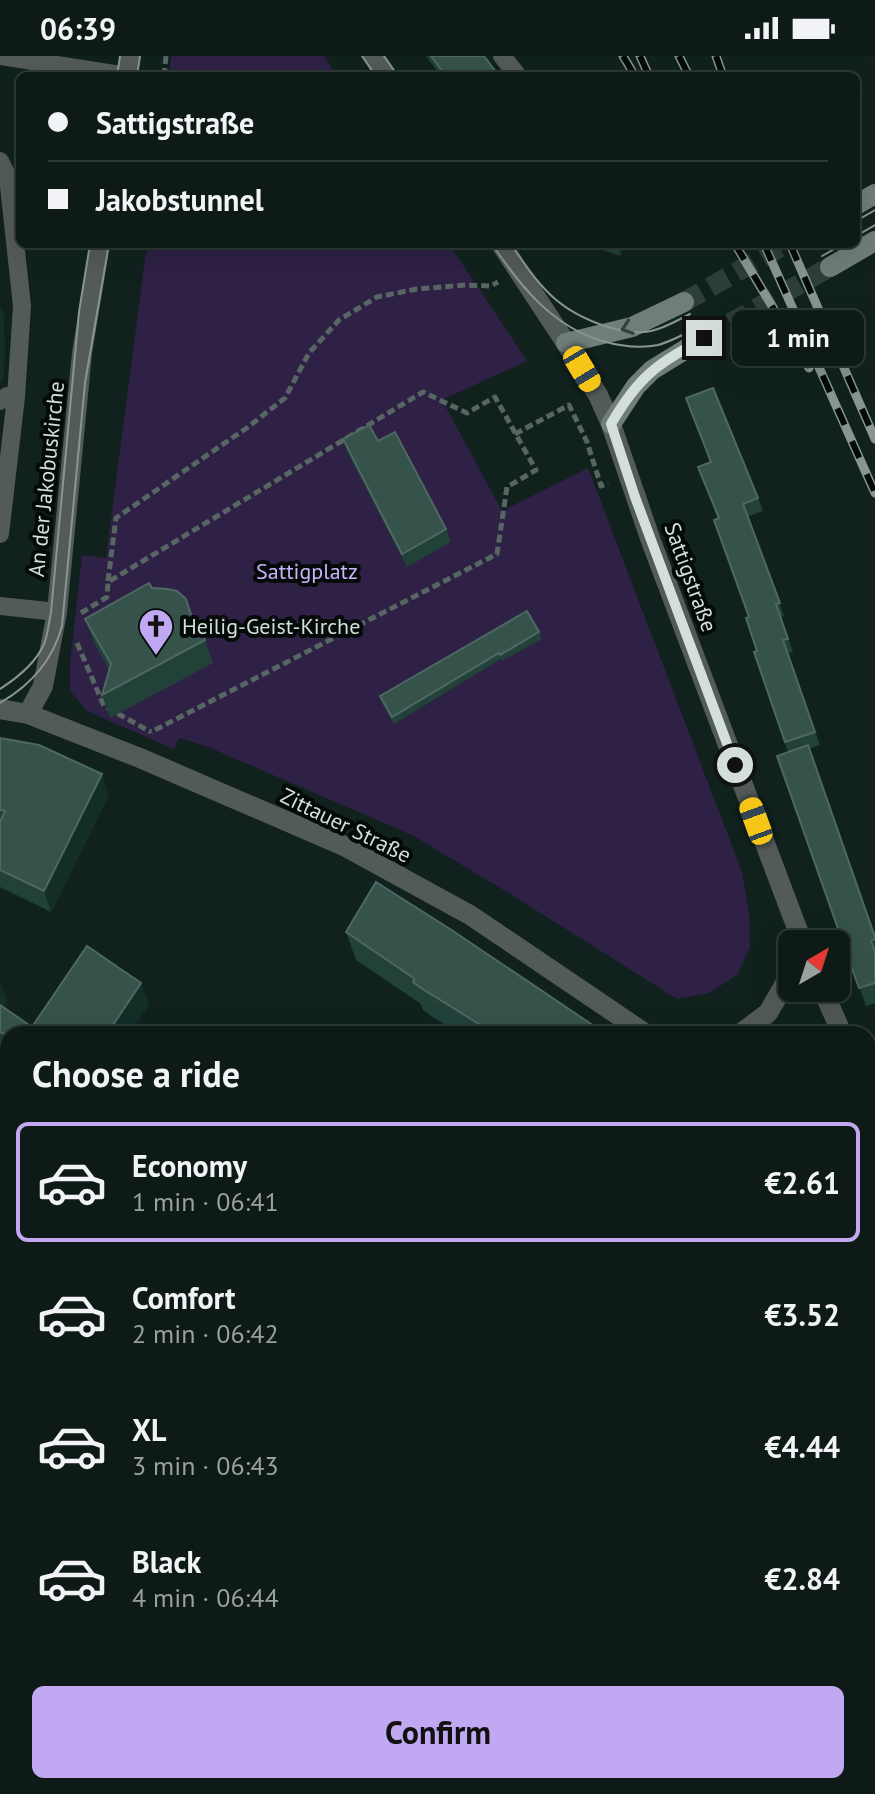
<!DOCTYPE html>
<meta charset="utf-8">
<style>
body{margin:0;font-family:"PT Sans",sans-serif;background:#16231f;color:#f1f3f6;height:100vh;display:flex;flex-direction:column;font-size:30px;white-space:nowrap}
*{box-sizing:border-box;margin:0}
p{font-size:26px;color:#9aa1a1}
.icon{flex:none;width:44px;height:44px;fill:none;stroke:currentColor;stroke-width:2;stroke-linecap:round;stroke-linejoin:round}
.map{position:relative;flex:1;overflow:hidden}
.panel{position:absolute;left:0px;top:970px;width:876px;height:768px;display:flex;flex-direction:column;background:#0d1a16;border-radius:24px 24px 0 0;box-shadow:0 8px 32px #0002,0 0 0 2px #2d3835}
.panel>*{flex:none}
.top-card{position:absolute;left:16px;top:16px;width:844px;height:176px;border-radius:12px;box-shadow:0 8px 32px #0002,0 0 0 2px #2d3835;display:grid;align-content:center;height:176px;padding:0 32px;background:#0d1a16}
.needle{width:52px;rotate:39deg}
.tools{position:absolute;left:778px;top:874px;display:grid;gap:16px}
.tools a{display:grid;place-items:center;width:72px;height:72px;border-radius:12px;background:#0d1a16;box-shadow:0 8px 32px #0002,0 0 0 2px #2d3835;font-size:40px}
.end{position:absolute;width:36px;height:36px;margin:-18px;border:10px solid #d4dfdc;background:#111;box-shadow:0 0 0 4px #111}
.from{border-radius:50%}
.bubble{position:absolute;height:56px;border-radius:12px;background:#0d1a16;box-shadow:0 8px 32px #0002,0 0 0 2px #2d3835;font-size:26px;font-weight:700;line-height:56px;text-align:center}
.car{position:absolute;width:24px;height:48px;margin:-24px -12px;border-radius:10px;box-shadow:0 0 6px 2px #0007;background:linear-gradient(#f5c518 24%,#345 0 40%,#f5c518 0 76%,#345 0 86%,#f5c518 0)}
.top-card b{display:flex;align-items:center;gap:28px;height:76px;font-size:30px}
.top-card b+b{border-top:2px solid #2d3835}
.top-card i{width:20px;height:20px;background:#f1f3f6}
ul{padding:0;list-style:none}
li{display:flex;align-items:center;gap:24px;height:120px;margin:0 16px 12px;padding:0 16px;border:4px solid transparent;border-radius:12px}
li div{flex:1}
li b{display:block;font-size:30px}
li em{font-style:normal;font-weight:700}
li.active{border-color:#c1a8f3}
li>.icon{width:72px;height:72px;stroke-width:1.5}
h2{padding:0 32px;font-size:36px;line-height:96px}
.action{display:flex;gap:16px;margin-top:auto;padding:16px 32px}
.action a{flex:1;height:92px;border-radius:12px;background:#c1a8f3;color:#111;font-size:32px;font-weight:700;line-height:92px;text-align:center}
.status{display:flex;justify-content:space-between;align-items:center;height:56px;padding:0 40px;background:#0d1a16;direction:ltr}
.status svg{height:22px;fill:currentColor}
.map>svg:first-child{display:block}
.green{fill:#2e2145}
.lines{fill:none;stroke-linecap:round;stroke-linejoin:round}
.secondary-tunnel{stroke:#2e3e3a;stroke-width:20;stroke-dasharray:20 10;stroke-linecap:butt}
.path{stroke:#576663;stroke-width:5;stroke-dasharray:8 4;stroke-linecap:butt}
.lane{stroke:#535b59;stroke-width:18}
.street{stroke:#535b59;stroke-width:20}
.secondary{stroke:#707e7a;stroke-width:20}
.tram{stroke:#889692;stroke-width:2}
.rail-casing{stroke:#889692;stroke-width:9}
.rail{stroke:#040a08;stroke-width:6;stroke-dasharray:18;stroke-linecap:butt}
.wall{fill:#214139}
.shaded-wall{fill:#132d27}
.building{fill:#35524b;stroke:#4e6862;stroke-width:2}
.oneway{stroke:#353e3b}
.route{stroke:#d4dfdc;stroke-width:10}
.labels{text-anchor:middle;stroke-width:8;stroke-linejoin:round;paint-order:stroke}
.street-label{font-size:22px;fill:#d4dfdc;stroke:#040a08}
.park-label{font-size:22px;fill:#cab2fc;stroke:#040a08}
.poi-label{font-size:22px;fill:#d4dfdc;stroke:#040a08;text-anchor:start}
</style>
<div class="status"><b>06:39</b><svg viewBox="0 0 49 12"><path d="M0 12V9h3v3zM5 12V6h3v6zM10 12V3h3v9zM15 12V0h3v12zM26 1h20v11H26zM47 4h2v5h-2z"/></svg></div>
<div class="map">
<svg width="875" height="1738" viewBox="0 0 875 1738">
<rect width="100%" height="100%" fill="#11221e"/>
<!-- green -->
<path class="green" d="M171,0H324L337,20H169Z
M147,188H449L527,305L442,344L502,455L588,412L742,816L749,856L750,891L737,919L709,937L677,943L512,839L412,779L206,690L179,682L174,693L87,655L70,635V608L82,499L106,502Z"/>
<g class="lines">
<!-- secondary-tunnel -->
<path class="secondary-tunnel" d="M684,246L786,188
M704,282L830,211"/>
<!-- path -->
<path class="path" d="M164,20L166,0
M515,378L569,349L587,386L601,430L608,427
M108,525L116,462L248,371L285,342L309,297L339,264L377,241L417,233L466,229L491,230L498,226
M81,557L107,541L108,526L423,336L467,357L495,341L536,414L507,431L497,498L151,676
M77,587L104,650L151,676"/>
<!-- lane -->
<path class="lane" d="M0,0L127,20
M502,0L518,20
M0,105L8,121L22,250L16,341L7,340L0,345
M0,478L16,341
M0,550L57,556"/>
<!-- street -->
<path class="street" d="M373,0L386,20
M127,20L130,0
M501,188L566,287L598,339L611,368L651,485L803,888
M0,653L28,658L140,702L344,790L470,859L646,978
M28,658L43,630L57,556L82,297L100,188
M822,932L842,978
M740,978L768,957L786,926L792,901
M868,1038L875,1054
M868,1126L875,1131
M868,1393L875,1387
M0,1569L8,1582
M103,1730L108,1738
M454,1738L464,1730"/>
<!-- secondary -->
<path class="secondary" d="M856,149L875,138
M830,211L875,185
M566,287L632,271L684,246
M611,368L636,330L652,314L704,282"/>
<!-- tram -->
<path class="tram" d="M362,0L376,20
M384,0L398,20
M117,20L120,0
M137,20L140,0
M856,165L875,154
M856,180L875,169
M492,188C520,230 552,270 602,285C620,290 639,293 658,289C672,285 685,278 698,271
M511,188C539,230 557,255 608,271C621,275 636,278 651,275C665,272 678,264 690,258
M822,200L843,188
M0,633C17,622 36,607 44,588C48,578 49,566 51,556L79,256L90,188
M0,647C31,629 53,604 62,570L85,327L109,188"/>
<!-- rail casing -->
<g class="rail-casing">
<path id="rail" d="M623,0L635,20
M640,0L649,20
M679,0L689,20
M716,0L723,20
M735,188L809,312
M764,188L875,437
M790,188L875,383"/>
</g>
<!-- rail -->
<use href="#rail" class="rail"/>
</g>
<!-- wall -->
<path class="wall" d="M426,0H484L499,20H441Z
M585,188H624L621,200Z
M343,383L378,385L446,473L451,486L407,511L347,396Z
M698,411L758,442L763,455L747,461L784,560L781,561L793,596L788,597L820,689L809,693L875,880V947L866,950L777,700L788,696L754,596L757,595L749,561L718,462Z
M152,532L194,565L205,584L213,607L110,662L102,639L109,614L94,587L85,563Z
M539,576L542,583L502,605L501,603L394,668L382,647L380,640Z
M0,682L109,739L51,856L0,831Z
M346,876L599,978H461L431,960L423,954L421,948L356,904Z
M0,926L7,945L4,951L32,971L149,949L8,978V997L0,993Z
M8,1006V1159L0,1153V1018Z
M868,1169L875,1188V1264L868,1266Z
M0,1331L8,1346V1500L7,1501L0,1490Z
M157,1730H348L338,1738H162Z
M521,1730H772L775,1738H511Z"/>
<!-- shaded-wall -->
<path class="shaded-wall" d="M617,188H624L621,200Z
M0,250L4,260L5,294L4,322L0,327Z
M102,718L109,739L51,856L44,835Z
M0,926L7,945L0,961Z
M141,927L149,949L129,978H107Z
M4,1475L8,1486V1500L7,1501L0,1482V1477Z
M875,1614V1634L868,1640V1620Z
M314,1730H348L338,1738H304Z"/>
<!-- building -->
<path class="building" d="M431,0H484L499,20H446Z
M713,332L758,442L743,448L780,547L776,548L788,583L783,584L815,676L785,686L754,596L757,595L746,562L749,561L714,464L719,462L698,411L711,406L686,342Z
M369,369L378,385L395,376L446,473L402,498L343,383Z
M149,527L152,532L167,533L177,535L186,543L192,562L205,584L102,639L111,608L85,563Z
M527,555L539,576L500,599L499,597L392,661L380,640Z
M0,682L39,689L102,718L44,835L0,814V766L5,755L0,754Z
M808,689L875,881V883L871,885L875,896V927L859,932L777,700Z
M376,826L450,873L597,972V978H495L421,932L413,926L415,923L346,876Z
M87,890L141,927L107,978H8V980L0,976V949L32,971Z
M208,972L213,978H202Z
M8,1006V1143L0,1137V1018Z
M868,1169L875,1188V1236L868,1239Z
M0,1331L6,1341L5,1347L8,1351V1354L5,1356L8,1361V1477L6,1478L4,1475L0,1477Z
M875,1433V1614L868,1620V1439Z
M0,1651L8,1664V1730H49L54,1738H0Z
M163,1730H314L304,1738H168Z
M521,1730H772L747,1738H600L596,1733L590,1738H511Z"/>
<!-- one-way arrows -->
<defs><path id="oneway-chevron" d="M-2-3.5L2.5 0L-2 3.5" fill="none" stroke-width="1.6" stroke-linecap="round" stroke-linejoin="round" transform="scale(2)"/></defs>
<use class="oneway" href="#oneway-chevron" transform="translate(627 272) rotate(161)"/>
<g class="lines">
<!-- route -->
<path class="route" d="M704,282C656,309 639,320 611,368L635,441L735,709"/>
</g>
<!-- icons -->
<defs>
<g id="church-pin" transform="scale(1.8)"><path d="M0 17L-7.5 6A9.5 9.5 0 1 1 7.5 6Z" fill="#c1a8f3" stroke="#040a08"/><path d="M-1.2-6h2.4v3.5h3.3v2.4h-3.3V6h-2.4V-.1h-3.3v-2.4h3.3Z" fill="#111"/></g>
</defs>
<g fill-rule="evenodd">
<use href="#church-pin" x="156" y="570"/>
</g>
<g class="labels">
<!-- street labels -->
<g class="street-label">
<text transform="translate(46 423) rotate(-84)" y="8">An der Jakobuskirche</text>
<text transform="translate(691 521) rotate(70)" y="8">Sattigstraße</text>
<text transform="translate(346 769) rotate(26)" y="8">Zittauer Straße</text>
</g>
<!-- park labels -->
<g class="park-label">
<text x="307" y="523">Sattigplatz</text>
</g>
<!-- poi labels -->
<g class="poi-label">
<text x="182" y="578">Heilig-Geist-Kirche</text>
</g>
</g>
</svg>
<div class="tools">
<a><svg class="needle" viewBox="-14 -14 28 28"><path d="M0-13l5 13h-10z" fill="#e53935"/><path d="M0 13l5-13h-10z" fill="#9aa1a1"/></svg></a>
</div>
<i class="end from" style="left:735px;top:709px"></i>
<i class="end" style="left:704px;top:282px"></i>
<div class="bubble" style="left:732px;top:254px;width:132px">1 min</div>
<i class="car" style="left:582px;top:313px;rotate:149deg"></i>
<i class="car" style="left:756px;top:765px;rotate:340deg"></i>
<div class="top-card">
<b><i class="from"></i>Sattigstraße</b>
<b><i></i>Jakobstunnel</b>
</div>
<section class="panel">
<h2>Choose a ride</h2>
<ul>
<li class="active"><svg class="icon" aria-label="car" viewBox="0 0 24 24"><path d="M5 17H2v-5l4-1 3-4h7l3 4 3 1v5h-3M9 17h6M6 11h13"/><circle cx="7" cy="17" r="2"/><circle cx="17" cy="17" r="2"/></svg><div><b>Economy</b><p>1 min · 06:41</p></div><em>€2.61</em></li>
<li><svg class="icon" aria-label="car" viewBox="0 0 24 24"><path d="M5 17H2v-5l4-1 3-4h7l3 4 3 1v5h-3M9 17h6M6 11h13"/><circle cx="7" cy="17" r="2"/><circle cx="17" cy="17" r="2"/></svg><div><b>Comfort</b><p>2 min · 06:42</p></div><em>€3.52</em></li>
<li><svg class="icon" aria-label="car" viewBox="0 0 24 24"><path d="M5 17H2v-5l4-1 3-4h7l3 4 3 1v5h-3M9 17h6M6 11h13"/><circle cx="7" cy="17" r="2"/><circle cx="17" cy="17" r="2"/></svg><div><b>XL</b><p>3 min · 06:43</p></div><em>€4.44</em></li>
<li><svg class="icon" aria-label="car" viewBox="0 0 24 24"><path d="M5 17H2v-5l4-1 3-4h7l3 4 3 1v5h-3M9 17h6M6 11h13"/><circle cx="7" cy="17" r="2"/><circle cx="17" cy="17" r="2"/></svg><div><b>Black</b><p>4 min · 06:44</p></div><em>€2.84</em></li>
</ul>
<div class="action"><a>Confirm</a></div>
</section>
</div>
